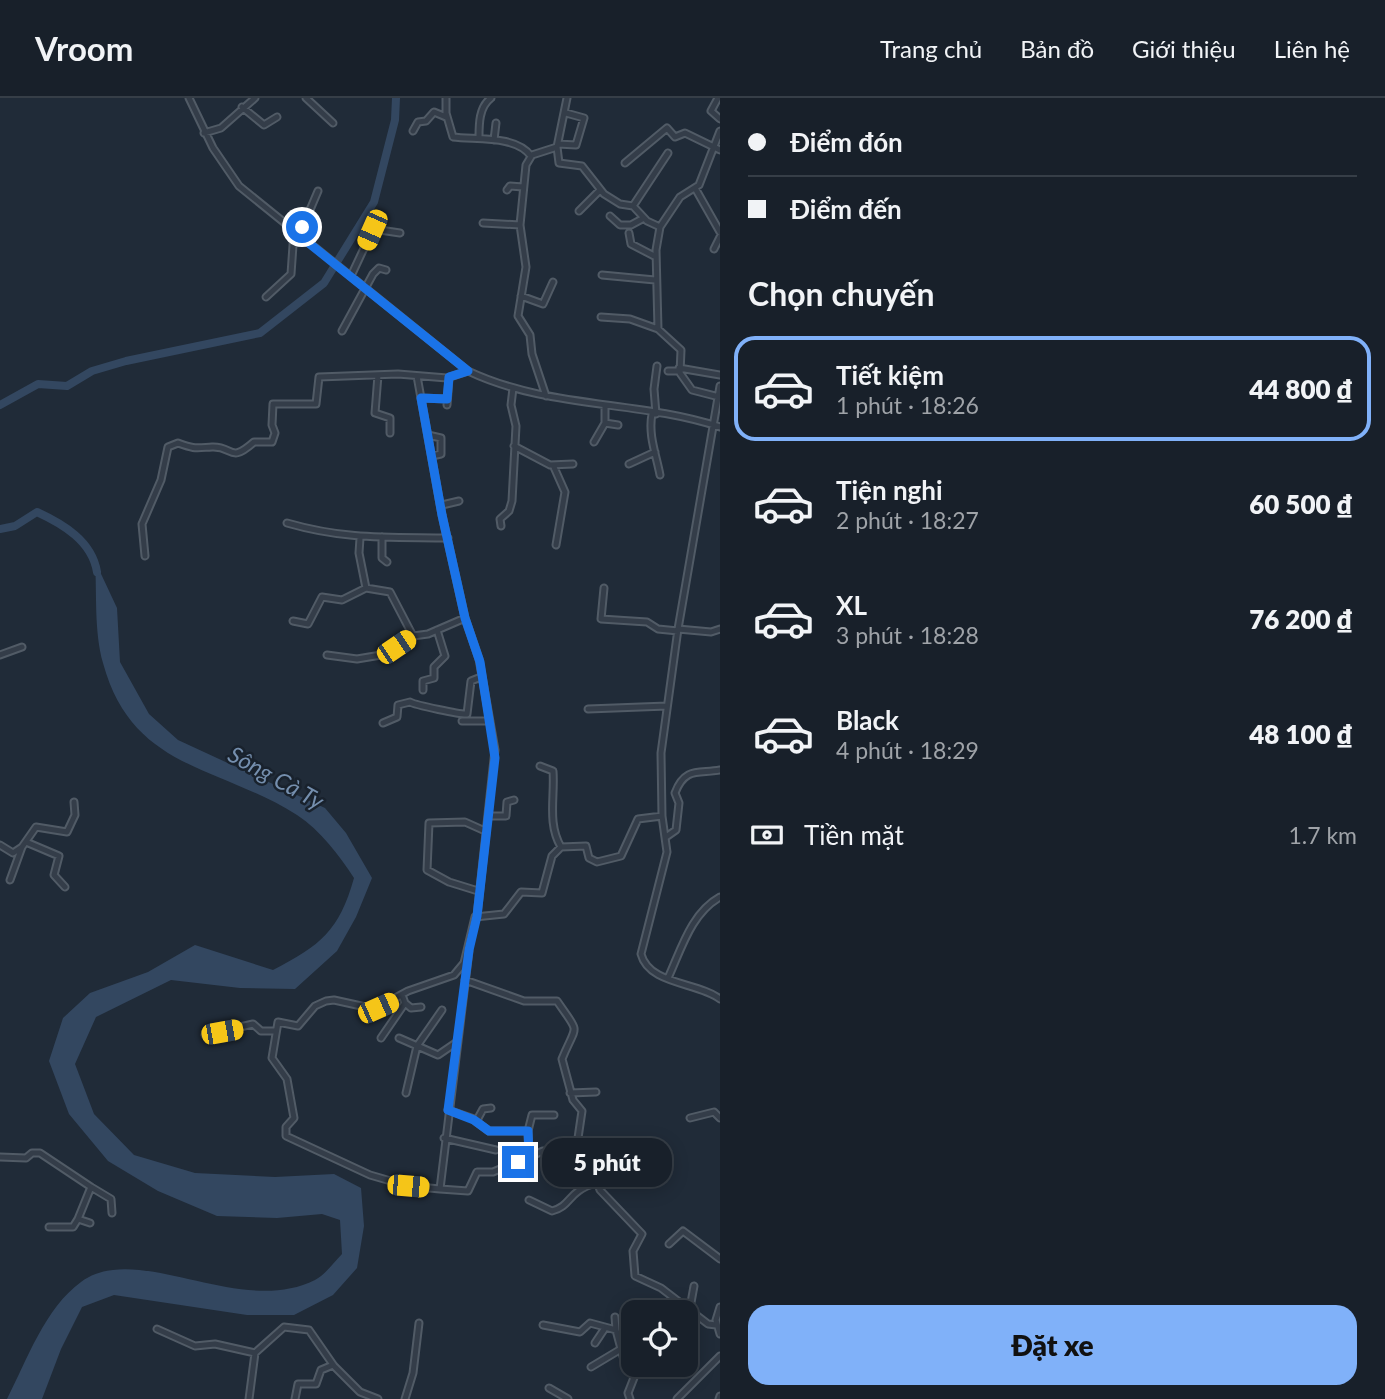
<!DOCTYPE html>
<html lang="vi">
<meta charset="utf-8">
<style>
body{margin:0;font-family:Lato,sans-serif;background:#252d36;color:#f1f3f6;height:100vh;display:flex;flex-direction:column;font-size:26px;white-space:nowrap}
*{box-sizing:border-box;margin:0}
p{font-size:23px;color:#9fa3a8}
.icon{flex:none;width:38px;height:38px;fill:none;stroke:currentColor;stroke-width:2;stroke-linecap:round;stroke-linejoin:round}
.map{position:relative;flex:1;overflow:hidden}
.panel{display:flex;flex-direction:column;background:#18202a;width:665px}
.panel>*{flex:none}
.guide{display:grid;align-content:center;height:154px;padding:0 28px;background:#18202a}
.fabs{position:absolute;left:621px;top:1202px;display:grid;gap:14px}
.fabs a{display:grid;place-items:center;width:77px;height:77px;border-radius:14px;background:#18202a;box-shadow:0 4px 18px #0003,0 0 0 2px #363e47;font-size:35px}
.end{position:absolute;width:32px;height:32px;margin:-16px;border:9px solid #1a73e8;background:#fff;box-shadow:0 0 0 4px #fff}
.from{border-radius:50%}
.bubble{position:absolute;height:49px;border-radius:21px;background:#18202a;box-shadow:0 4px 18px #0003,0 0 0 2px #363e47;font-size:23px;font-weight:800;line-height:49px;text-align:center}
.car{position:absolute;width:21px;height:42px;margin:-21px -10px;border-radius:9px;box-shadow:0 0 5px 2px #0007;background:linear-gradient(#f5c518 24%,#345 0 40%,#f5c518 0 76%,#345 0 86%,#f5c518 0)}
.guide b{display:flex;align-items:center;gap:24px;height:66px;font-size:26px}
.guide b+b{border-top:2px solid #363e47}
.guide i{width:18px;height:18px;background:#f1f3f6}
ul{padding:0;list-style:none}
li{display:flex;align-items:center;gap:21px;height:105px;margin:0 14px 10px;padding:0 14px;border:4px solid transparent;border-radius:21px}
li div{flex:1}
li b{display:block;font-size:26px}
li em{font-style:normal;font-weight:800}
li.on{border-color:#80b1f9}
li>.icon{width:63px;height:63px;stroke-width:1.5}
h2{padding:0 28px;font-size:32px;line-height:84px}
.pay{display:flex;align-items:center;gap:18px;height:77px;padding:0 28px;font-size:26px}
.pay p{margin-inline-start:auto}
.cta{display:flex;gap:14px;margin-top:auto;padding:14px 28px}
.cta a{flex:1;height:80px;border-radius:21px;background:#80b1f9;color:#111;font-size:28px;font-weight:800;line-height:80px;text-align:center}
header{display:flex;align-items:center;gap:42px;box-sizing:border-box;height:98px;padding:0 35px;background:#18202a;border-bottom:2px solid #363e47}
header strong{font-size:33px}
nav{display:flex;gap:38px;margin-inline-start:auto;font-size:24px}
main{display:flex;flex:1;min-height:0}
.map>svg:first-child{display:block}
.water{fill:#334760}
.lines{fill:none;stroke-linecap:round;stroke-linejoin:round}
.river{stroke:#334760;stroke-width:8}
.minor-casing{stroke:#515b66;stroke-width:9}
.minor{stroke:#343d49;stroke-width:5}
.route{stroke:#1a73e8;stroke-width:9}
.labels{text-anchor:middle;stroke-width:5;stroke-linejoin:round;paint-order:stroke}
.water-label{font-size:23px;font-style:italic;fill:#758fae;stroke:#19222d}
</style>
<header>
<strong>Vroom</strong>
<nav><a>Trang chủ</a><a>Bản đồ</a><a>Giới thiệu</a><a>Liên hệ</a></nav>
</header>
<main>
<div class="map">
<svg width="720" height="1301" viewBox="0 0 720 1301">
<rect width="100%" height="100%" fill="#202b38"/>
<!-- water -->
<path class="water" d="M95,463L117,510L120,564L149,616L178,642L325,710L346,735L372,780L356,819L337,853L295,891L240,890L171,882L96,919L75,966L94,1016L134,1057L195,1075L275,1079L334,1076L361,1090L364,1128L357,1170L333,1197L294,1217H247L114,1197L82,1209L61,1251L42,1301H7C27,1262 45,1210 81,1184C137,1142 239,1220 315,1182C325,1177 334,1164 342,1156L340,1122L322,1116L277,1120L217,1118L158,1093L108,1063L69,1016L49,963L63,920L90,895L148,874L195,847L273,872C321,847 339,833 354,780C339,757 321,733 297,717C218,667 132,672 103,565C94,533 97,496 95,463Z"/>
<g class="lines">
<!-- river -->
<path class="river" d="M0,307L38,286L67,288L92,273L126,263L260,235L324,185L374,104L395,22L396,0
M0,431L15,428L37,414C63,426 92,443 97,474"/>
<!-- minor casing -->
<g class="minor-casing">
<path id="minor" d="M189,0L213,50L239,88L468,273C548,311 638,302 720,329
M306,0L333,25
M446,0V15L453,39C476,42 516,37 531,58
M718,0L711,13L720,21
M242,9L264,27L277,19
M413,33L418,24L426,23L434,14L446,19
M204,35L221,30L255,0
M479,39C479,26 479,9 491,0
M494,42L496,25
M558,46L576,47L584,20L566,15
M557,49L559,65L582,68L604,96L620,106L633,108L647,123L660,129
M625,65L667,30L675,39L685,35L720,52
M695,90L720,134
M507,92L510,88L523,89
M633,108L668,55
M579,113L600,92
M610,118L620,127H631L644,120
M483,125L520,127
M295,134L304,126L318,93
M629,135L631,146L656,159
M714,151L720,139
M602,177L655,182
M351,178L373,131L400,135
M521,198L543,206L553,184
M266,199L291,176L294,133
M601,219L630,221L658,231
M342,233L373,176L379,170L386,172
M679,270L720,277
M668,273H679
M378,277L375,315L390,320V335
M417,278L442,417L465,520L479,561L495,652L477,818
M720,288L678,531L661,655L662,718L667,754L641,856C649,887 698,884 720,901
M546,298L532,256L530,237L518,218L526,169L520,127L526,67L532,57L557,49L567,0
M719,299L692,292L680,275L681,252L658,231L656,152L660,129L680,99L699,87L720,33
M421,300L447,301
M447,307L449,280
M652,316C648,337 656,356 660,377
M656,316L654,291L657,268
M605,325L618,327
M428,337L441,340V356L432,358
M594,344L605,325V308
M514,348L550,367L573,366
M629,366L655,354
M553,367L565,394L556,447
M442,407L459,403
M287,425C346,442 388,439 448,440
M501,428L500,421L509,413L512,403L516,328L511,307L513,290
M382,439V460L387,464
M360,440L359,455L366,490L390,494L413,538
M145,458L142,426L161,382L168,349L178,345C195,351 194,350 212,349C234,348 229,366 254,344H272L275,335L272,327L273,306H316L319,279L398,276L447,280L468,273
M604,490L601,521L647,524L658,531L678,533
M293,523L308,526L322,499L342,502L366,490
M678,531L711,534L720,531
M0,557L22,549
M327,557L357,561L381,557L413,538L428,536L465,520
M423,592V583L434,580V569L445,558L437,532
M588,611L667,608
M462,623H489
M383,625L397,619L398,607L410,604C415,607 462,617 467,616L471,583L481,579
M540,668L553,673C555,699 547,725 561,749
M488,718H506L507,704L514,702
M666,739L676,732L679,705L675,695C685,668 700,676 720,672
M26,744L59,758L54,777L65,789
M0,747L13,755L22,749L36,729L67,734L75,717L74,704
M10,782L22,749
M478,793L449,784L427,772L429,725L465,724L485,733
M469,853L440,1091L408,1088L370,1077L286,1038V1029L294,1020L287,981L272,960L278,924L298,928L315,908L326,903L334,902L375,911L408,893L454,877L464,865L475,819L504,816L521,794L542,795L552,758L561,749L586,748L589,760L597,764L621,758L638,721L662,718
M668,880C681,852 691,815 720,799
M465,882L524,903H557C581,938 577,924 562,961L573,1002L582,1013L578,1040L580,1057
M405,905L411,910L421,909
M205,937L253,926L261,933H274
M381,940L405,905L402,897
M399,940L438,957L457,944
M406,995L417,948L442,912
M570,995L596,994
M448,1012L477,1022L483,1011L491,1010
M690,1020L714,1014L720,1020
M474,1022L489,1033H528L529,1057
M528,1033L532,1017H554
M444,1040L496,1052
M0,1059L26,1060L32,1055H40L91,1089L78,1121L90,1125
M91,1089L111,1101L112,1115
M440,1091L468,1093L477,1074H493L543,1053L583,1058L590,1065L600,1092L642,1136L633,1153L635,1178L661,1190L708,1226L716,1227
M529,1102L552,1113C572,1108 567,1093 596,1085
M49,1129H73L78,1121
M669,1146L683,1133L720,1161
M720,1209L716,1222L720,1236
M690,1210L694,1188
M671,1214L688,1213
M615,1219L616,1232
M543,1227L580,1234L590,1225L616,1232L624,1262L637,1272L628,1295L630,1301
M157,1231L195,1248L215,1246L255,1255L284,1229L309,1232L334,1268L360,1294L378,1301
M595,1245L605,1230
M591,1269L621,1251
M549,1290L568,1301
M249,1301L255,1255
M295,1301L298,1286H316L321,1272L333,1267
M405,1301L413,1275L419,1225
M677,1301L720,1258
M719,1301L720,1298"/>
</g>
<!-- minor -->
<use href="#minor" class="minor"/>
</g>
<g class="lines">
<!-- route -->
<path class="route" d="M302,129L295,134L468,273L449,279L447,301L421,300L442,417L465,520L480,564L495,660L477,818L469,852L448,1012L474,1022L489,1033H528L529,1057L518,1064"/>
</g>
<g class="labels">
<!-- water labels -->
<g class="water-label">
<text transform="translate(276 680) rotate(29)" y="8">Sông Cà Ty</text>
</g>
</g>
</svg>
<div class="fabs">
<a><svg class="icon" aria-label="locate" viewBox="0 0 24 24"><circle cx="12" cy="12" r="6"/><path d="M12 2v4M12 18v4M2 12h4M18 12h4"/></svg></a>
</div>
<i class="end from" style="left:302px;top:129px"></i>
<i class="end" style="left:518px;top:1064px"></i>
<div class="bubble" style="left:542px;top:1040px;width:130px">5 phút</div>
<i class="car" style="left:372px;top:132px;rotate:204deg"></i>
<i class="car" style="left:396px;top:549px;rotate:56deg"></i>
<i class="car" style="left:378px;top:910px;rotate:66deg"></i>
<i class="car" style="left:222px;top:934px;rotate:80deg"></i>
<i class="car" style="left:408px;top:1088px;rotate:95deg"></i>
</div>
<section class="panel">
<div class="guide">
<b><i class="from"></i>Điểm đón</b>
<b><i></i>Điểm đến</b>
</div>
<h2>Chọn chuyến</h2>
<ul>
<li class="on"><svg class="icon" aria-label="car" viewBox="0 0 24 24"><path d="M5 17H2v-5l4-1 3-4h7l3 4 3 1v5h-3M9 17h6M6 11h13"/><circle cx="7" cy="17" r="2"/><circle cx="17" cy="17" r="2"/></svg><div><b>Tiết kiệm</b><p>1 phút · 18:26</p></div><em>44 800 ₫</em></li>
<li><svg class="icon" aria-label="car" viewBox="0 0 24 24"><path d="M5 17H2v-5l4-1 3-4h7l3 4 3 1v5h-3M9 17h6M6 11h13"/><circle cx="7" cy="17" r="2"/><circle cx="17" cy="17" r="2"/></svg><div><b>Tiện nghi</b><p>2 phút · 18:27</p></div><em>60 500 ₫</em></li>
<li><svg class="icon" aria-label="car" viewBox="0 0 24 24"><path d="M5 17H2v-5l4-1 3-4h7l3 4 3 1v5h-3M9 17h6M6 11h13"/><circle cx="7" cy="17" r="2"/><circle cx="17" cy="17" r="2"/></svg><div><b>XL</b><p>3 phút · 18:28</p></div><em>76 200 ₫</em></li>
<li><svg class="icon" aria-label="car" viewBox="0 0 24 24"><path d="M5 17H2v-5l4-1 3-4h7l3 4 3 1v5h-3M9 17h6M6 11h13"/><circle cx="7" cy="17" r="2"/><circle cx="17" cy="17" r="2"/></svg><div><b>Black</b><p>4 phút · 18:29</p></div><em>48 100 ₫</em></li>
</ul>
<div class="pay"><svg class="icon" aria-label="cash" viewBox="0 0 24 24"><path d="M3 7h18v10H3z"/><circle cx="12" cy="12" r="2"/></svg>Tiền mặt<p>1.7 km</p></div>
<div class="cta"><a>Đặt xe</a></div>
</section>
</main>
